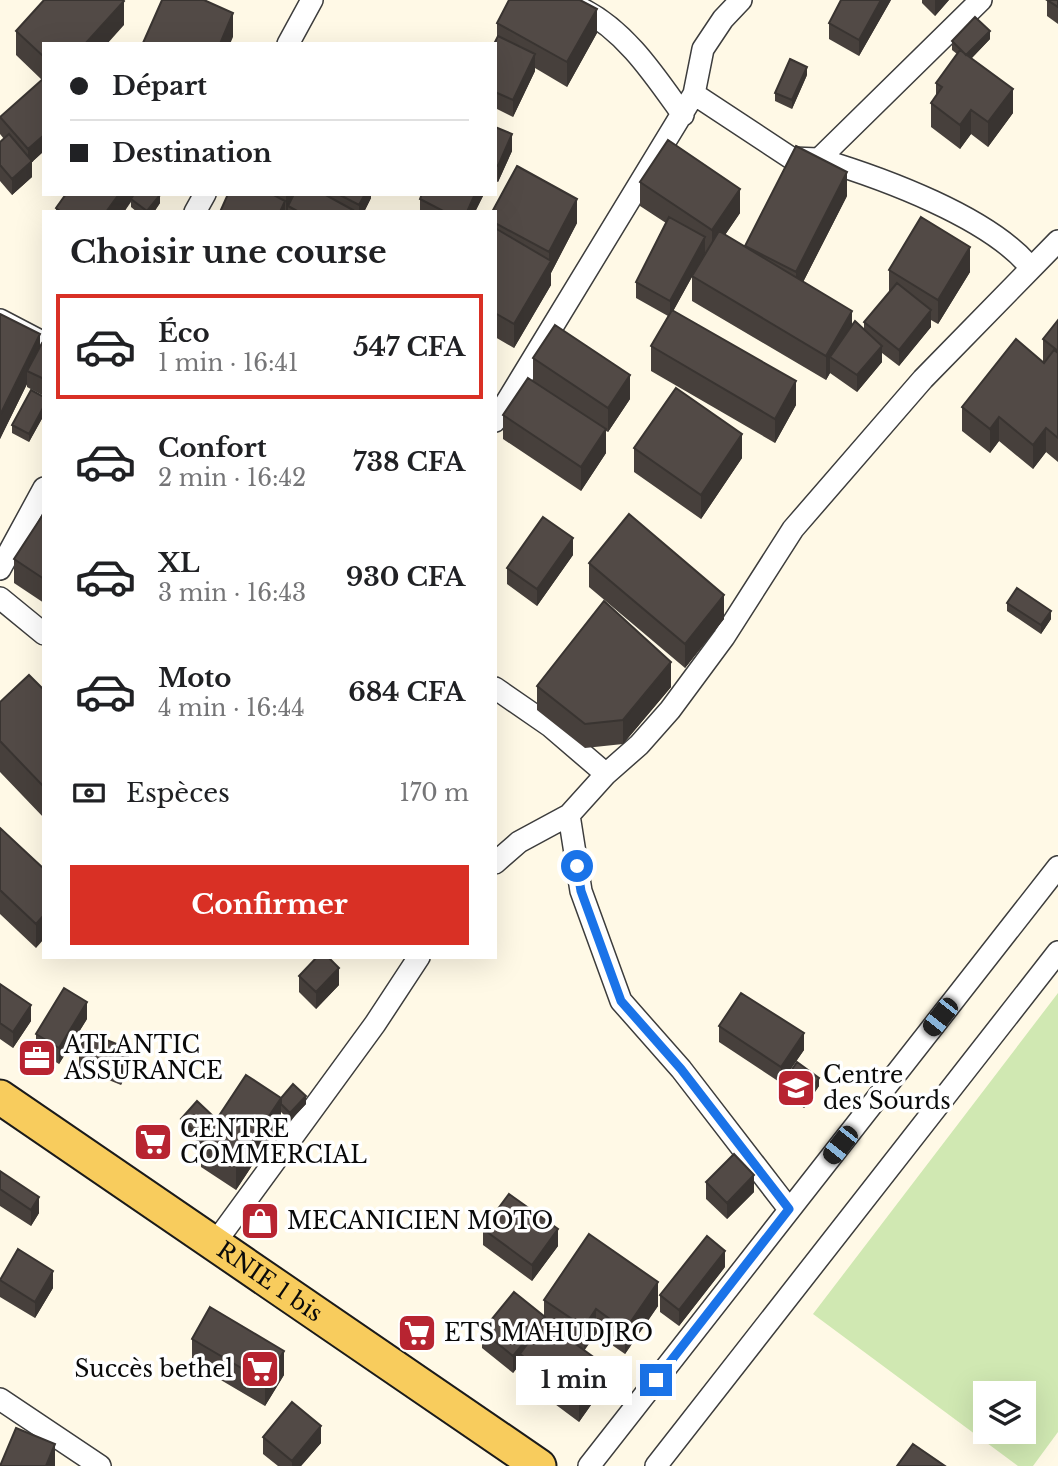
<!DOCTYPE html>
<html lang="fr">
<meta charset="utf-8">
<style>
body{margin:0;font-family:"Libre Baskerville",serif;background:#f2f2f2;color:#202124;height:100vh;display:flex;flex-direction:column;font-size:26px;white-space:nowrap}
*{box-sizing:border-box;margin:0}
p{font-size:23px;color:#757577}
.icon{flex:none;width:38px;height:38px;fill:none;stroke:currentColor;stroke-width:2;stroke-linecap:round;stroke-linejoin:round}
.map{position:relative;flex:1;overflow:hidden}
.panel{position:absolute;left:42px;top:210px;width:455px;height:749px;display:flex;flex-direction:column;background:#fff;border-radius:0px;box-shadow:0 7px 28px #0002}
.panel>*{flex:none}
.top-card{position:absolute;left:42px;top:42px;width:455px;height:154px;border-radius:0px;box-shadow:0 7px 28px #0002;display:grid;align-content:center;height:154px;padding:0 28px;background:#fff}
.buttons{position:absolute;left:973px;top:1381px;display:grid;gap:14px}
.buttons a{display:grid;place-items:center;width:63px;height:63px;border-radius:0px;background:#fff;box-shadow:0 7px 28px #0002;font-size:35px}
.end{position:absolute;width:32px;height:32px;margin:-16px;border:9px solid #1a73e8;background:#fff;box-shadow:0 0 0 4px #fff}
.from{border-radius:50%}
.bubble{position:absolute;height:49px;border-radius:0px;background:#fff;box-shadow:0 7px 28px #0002;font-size:23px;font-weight:800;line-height:49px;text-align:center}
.car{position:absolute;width:21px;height:42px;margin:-21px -10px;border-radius:9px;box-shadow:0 0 5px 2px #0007;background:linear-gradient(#222 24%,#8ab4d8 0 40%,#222 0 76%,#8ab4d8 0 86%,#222 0)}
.top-card b{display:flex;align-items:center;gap:24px;height:66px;font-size:26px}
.top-card b+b{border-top:2px solid #e0e0e0}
.top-card i{width:18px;height:18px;background:#202124}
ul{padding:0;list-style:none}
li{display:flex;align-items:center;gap:21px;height:105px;margin:0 14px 10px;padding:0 14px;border:4px solid transparent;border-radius:0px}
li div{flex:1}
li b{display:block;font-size:26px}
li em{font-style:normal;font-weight:800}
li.on{border-color:#d93025}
li>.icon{width:63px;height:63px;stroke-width:1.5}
h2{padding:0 28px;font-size:32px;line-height:84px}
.pay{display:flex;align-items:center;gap:18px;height:77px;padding:0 28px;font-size:26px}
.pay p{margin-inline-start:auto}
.action{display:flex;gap:14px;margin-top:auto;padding:14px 28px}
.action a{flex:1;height:80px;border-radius:0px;background:#d93025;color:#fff;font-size:28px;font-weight:800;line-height:80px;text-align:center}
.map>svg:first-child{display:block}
.green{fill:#d0e8b2;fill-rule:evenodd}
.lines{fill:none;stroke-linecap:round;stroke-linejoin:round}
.minor-casing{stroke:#3d3d3d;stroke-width:24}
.primary-casing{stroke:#1b1b1b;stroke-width:37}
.minor{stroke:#fff;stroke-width:21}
.primary{stroke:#f8cc5d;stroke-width:33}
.wall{fill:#47403c}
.shaded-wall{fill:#393431}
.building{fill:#524a46;stroke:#393431;stroke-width:2}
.route{stroke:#1a73e8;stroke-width:9}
.labels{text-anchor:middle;stroke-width:7;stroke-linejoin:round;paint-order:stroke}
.poi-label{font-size:23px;fill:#0a0a0a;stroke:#fff;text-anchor:start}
.street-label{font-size:23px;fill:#0a0a0a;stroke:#fff}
</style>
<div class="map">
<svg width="1058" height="1466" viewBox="0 0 1058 1466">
<rect width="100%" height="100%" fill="#fff9e6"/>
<!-- green -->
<path class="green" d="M1058,993V1432L1033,1466H1018L813,1314ZM985,1393H1024V1432H985Z"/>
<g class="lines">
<!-- minor casing -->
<g class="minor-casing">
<path id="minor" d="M556,0C564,4 574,5 582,9C626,31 655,76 683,115
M288,44L312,0
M694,94L791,158L819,159L981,0
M819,159C882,178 990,217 1031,268
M195,212L205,194
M0,320L44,343
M495,421L694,94L703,49L723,19L741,0
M0,569L44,488
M0,598L44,634
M495,688L550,726L606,774
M569,815L581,891L621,1001L681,1069L789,1209
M495,863L519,842L569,815L606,774L639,745L670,710L724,637L793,529L923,379L1058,241
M215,1243L375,1024L419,957
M0,1399L100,1466
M589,1466L1058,867
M656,1466L1058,952"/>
</g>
<!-- primary casing -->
<g class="primary-casing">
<g id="primary">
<path id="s1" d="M0,1097L539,1466"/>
</g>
</g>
<!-- minor -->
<use href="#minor" class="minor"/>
<!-- primary -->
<use href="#primary" class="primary"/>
</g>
<!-- wall -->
<path class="wall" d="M891,0L859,56L829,39V23Z
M922,0H949L935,16L922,3Z
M1047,0H1058V24L1047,16Z
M497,23L597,33L567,87L535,68V71L513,117L495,108V44L497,38Z
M124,25L44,44V151L32,162V177L12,195L0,181V142L4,139L0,134V117L42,80L16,55V31Z
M990,39L971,59L1013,113L988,147L971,134L960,149L931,127V103L936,96V83L957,54L952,50V41Z
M807,75L792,109L775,101V93Z
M495,127L512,151L498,182L495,181Z
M640,182L740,213L725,235L745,247L847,196L803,282L852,325L864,330V322L889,292V270L970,272L938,324L931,320V327L899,366L882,353V362L857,392L830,373L826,380L692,301V277L673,311L796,405L775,443L651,371V346L668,316L636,298V282L666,223L640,206Z
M159,194L160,203L154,212H137L131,207V202L124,212H56V208Z
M228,194H371V198L364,212H220Z
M422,194H484L475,212H420V199Z
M495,212L577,223L551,273V285L514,348L495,337Z
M0,314L40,347L44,344V396L27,387V384L0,439Z
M1058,320V462L1046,452L1033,469L999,441L990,453L962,431V407L1043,362V339Z
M533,358L630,399L608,432L606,431V453L581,491L503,439V415L533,382Z
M44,397V415L29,442L12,433V425Z
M634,448L742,458L701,519L634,472Z
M44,513V603L14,583V559Z
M573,555L537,606L507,584V568Z
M589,563L724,619L685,668L589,587Z
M1007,603L1051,619L1041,634L1007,611Z
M537,686L671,687L623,744L585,748L537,710Z
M44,690V818L0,772V702Z
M0,828L44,869L36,948L0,914Z
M299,976L339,985L316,1009L299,992Z
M0,984L31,1021L13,1048L0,1039Z
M87,1019L59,1064L36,1050V1034Z
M719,1026L804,1050L781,1083L719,1042Z
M79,1051L129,1066L121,1085L79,1068Z
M782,1084L819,1086L804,1108L782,1092Z
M281,1098L306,1104L290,1121L281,1112V1122L236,1190L201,1167V1145L181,1127V1119H216Z
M0,1171L39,1213L31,1226L0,1206Z
M706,1182L754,1192L727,1219L706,1199Z
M483,1229L558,1246L532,1281L483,1245Z
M725,1267L679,1326L660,1312V1295Z
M0,1279L53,1288L35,1318L0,1297Z
M544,1300L658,1306L625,1354L596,1334L584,1350L603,1388L579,1422L520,1378V1364L513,1373L482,1348V1331L544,1316Z
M192,1339L284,1375L265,1406L192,1363Z
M263,1437L321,1443L301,1466H278L263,1454Z"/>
<!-- shaded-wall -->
<path class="shaded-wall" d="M881,0H891L859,56V40Z
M935,0H949L935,16Z
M124,1V25L107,44H85Z
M597,9V33L567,87V62Z
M233,13V37L230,44H220Z
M990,31V39L966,64V55Z
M535,54V71L513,117V100Z
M807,67V75L792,109V100Z
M1013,89V113L988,147V122Z
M971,110V134L960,149V125Z
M512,134V151L498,182V166Z
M44,135V151L32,162V177L12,195V179L28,165V149Z
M847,172V196L796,296V272Z
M740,189V213L712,254V230Z
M119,194H135L124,212H106Z
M286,194H298L288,206V212H286Z
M365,194H371V198L364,212H359V205Z
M475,194H484L475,212H467Z
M160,195V203L154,212H147Z
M577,199V223L551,273V285L514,348V324L549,265V252Z
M285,201V212H280Z
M705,237V253L670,317V301Z
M970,247V272L938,324V300Z
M931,310V327L899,366V350Z
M852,311V335L830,357V373L826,380V356Z
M40,334V358L27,371V384L0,439V415Z
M882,346V362L857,392V375Z
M630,375V399L608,432V408Z
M796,381V405L775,443V419Z
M44,406V415L29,442V434Z
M999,417V441L990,453V429Z
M1046,428V452L1033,469V445Z
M606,429V453L581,491V467Z
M742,434V458L701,519V495Z
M573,538V555L537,606V589Z
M724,595V619L685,668V644Z
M1051,611V619L1041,634V625Z
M671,662V687L623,744V720Z
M44,915V939L36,948V924Z
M339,968V985L316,1009V992Z
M87,1002V1019L59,1064V1048Z
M31,1005V1021L13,1048V1032Z
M804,1033V1050L781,1083V1067Z
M129,1049V1066L121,1085V1068Z
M819,1078V1086L804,1108V1100Z
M306,1096V1104L290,1121V1113Z
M281,1098V1122L236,1190V1166Z
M754,1175V1192L727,1219V1203Z
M39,1197V1213L31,1226V1210Z
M558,1229V1246L532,1281V1265Z
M725,1251V1267L679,1326V1310Z
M53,1271V1288L35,1318V1302Z
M658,1282V1306L625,1354V1330Z
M596,1309V1334L584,1351V1327Z
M545,1317V1333L520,1354V1364L513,1373V1356Z
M284,1351V1375L265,1406V1382Z
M603,1364V1388L579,1422V1398Z
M321,1426V1443L301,1466H292V1461Z
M55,1444V1466H46Z"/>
<!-- building -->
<path class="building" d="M44,0H123L124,1L85,44H44V57L16,31Z
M162,0H204L233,13L220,44H146L143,43Z
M509,0H580L597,9L567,62L497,23Z
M841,0H881L859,40L829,23Z
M1047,0H1058V7Z
M975,17L990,31L966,55L952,41Z
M498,36L535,54L513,100L495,92V44H494Z
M960,50L1013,89L988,122L971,110L960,125L931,103L942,87L936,83Z
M790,59L807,67L792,100L775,93Z
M44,78V135L28,149L0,117Z
M495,127L512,134L498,166L495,164Z
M9,134L32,161L12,179L0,165V142Z
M668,140L740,189L712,230L640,182Z
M796,146L847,172L796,272L745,246Z
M517,166L577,199L549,252L495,223V212H492Z
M66,194H119L106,212H61L56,208Z
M134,194H159L160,195L147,211L131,199Z
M228,194H272L285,201L280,212H220Z
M294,194H324L353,210L352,212H299L288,206Z
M338,194H365L359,205Z
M422,194H475L467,212H445L420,199Z
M669,217L705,237L670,301L636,282Z
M921,217L970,247L938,300L889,270Z
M495,228L551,261L514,324L495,313Z
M719,231L852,311L826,356L692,276Z
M897,283L931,310L899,350L864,322Z
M672,310L796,381L775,419L651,346Z
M0,314L40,334L0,415Z
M1058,320V351L1043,339Z
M855,321L882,346L857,375L830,357Z
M555,325L630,375L608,408L533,358Z
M1016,339L1044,363L1054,350L1058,353V438L1046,428L1033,445L999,417L990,429L962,407Z
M42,343L44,344V379L27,371Z
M528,378L606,429L581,467L503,415Z
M676,388L742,434L701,495L634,448Z
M31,390L44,397V406L29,434L12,425Z
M44,513V579L14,559Z
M629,514L724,595L685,644L589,563Z
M543,517L573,538L537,589L507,568Z
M1017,588L1051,611L1041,625L1007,603Z
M604,601L671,662L623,720L585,724L537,686Z
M29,675L44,690V787L0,741V702Z
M0,828L44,869V915L36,924L0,890Z
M317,957H328L339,968L316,992L299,976Z
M0,984L31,1005L13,1032L0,1023Z
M64,988L87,1002L59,1048L36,1034Z
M741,993L804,1033L781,1067L719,1026Z
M87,1032L129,1049L121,1068L79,1051Z
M797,1062L819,1078L804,1100L782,1084Z
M246,1075L281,1098L236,1166L201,1143Z
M293,1084L306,1096L290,1113L281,1104V1098Z
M197,1101L216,1119L209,1130L202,1138L181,1119Z
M734,1154L754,1175L727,1203L706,1182Z
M0,1171L39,1197L31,1210L0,1189Z
M509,1194L558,1229L532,1265L483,1229Z
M589,1234L658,1282L625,1330L596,1309L584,1327L544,1300Z
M707,1236L725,1251L679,1310L660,1295Z
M18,1249L53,1271L35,1302L0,1280Z
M514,1292L545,1317L513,1356L482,1331Z
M210,1307L284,1351L265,1382L192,1339Z
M544,1321L603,1364L579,1398L520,1354Z
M292,1402L321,1426L292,1461L263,1437Z
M16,1428L55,1444L46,1466H0Z
M913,1444L945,1466H897Z"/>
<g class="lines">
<!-- route -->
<path class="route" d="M577,866L581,891L621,1001L681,1069L789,1209L656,1380"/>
</g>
<!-- icons -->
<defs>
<g id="office-square" transform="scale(2.0125)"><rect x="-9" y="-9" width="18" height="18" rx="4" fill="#b82431" stroke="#fff"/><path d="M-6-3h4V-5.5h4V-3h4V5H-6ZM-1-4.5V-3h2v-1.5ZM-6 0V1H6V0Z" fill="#fff"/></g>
<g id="school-square" transform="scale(2.0125)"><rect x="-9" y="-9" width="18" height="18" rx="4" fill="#b82431" stroke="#fff"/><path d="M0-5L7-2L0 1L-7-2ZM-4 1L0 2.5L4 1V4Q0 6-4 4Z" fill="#fff"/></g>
<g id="supermarket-square" transform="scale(2.0125)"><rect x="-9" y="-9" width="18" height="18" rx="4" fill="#b82431" stroke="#fff"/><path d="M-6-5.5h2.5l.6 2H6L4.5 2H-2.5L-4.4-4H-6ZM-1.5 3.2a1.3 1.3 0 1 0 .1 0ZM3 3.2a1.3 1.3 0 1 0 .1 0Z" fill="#fff"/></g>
<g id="shop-square" transform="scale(2.0125)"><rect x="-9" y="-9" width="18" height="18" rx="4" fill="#b82431" stroke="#fff"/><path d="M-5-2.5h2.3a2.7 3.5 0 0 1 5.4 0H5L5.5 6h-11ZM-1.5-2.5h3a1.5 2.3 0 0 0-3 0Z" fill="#fff"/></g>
</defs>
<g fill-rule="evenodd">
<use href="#office-square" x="37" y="1058"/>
<use href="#school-square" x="796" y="1088"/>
<use href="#supermarket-square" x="153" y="1142"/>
<use href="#shop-square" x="260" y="1221"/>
<use href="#supermarket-square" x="417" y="1333"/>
<use href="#supermarket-square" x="260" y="1369"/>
</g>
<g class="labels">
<!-- poi labels -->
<g class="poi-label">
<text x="64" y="1053">ATLANTIC<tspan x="64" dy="26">ASSURANCE</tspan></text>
<text x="823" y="1083">Centre<tspan x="823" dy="26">des Sourds</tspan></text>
<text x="180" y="1137">CENTRE<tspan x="180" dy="26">COMMERCIAL</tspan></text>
<text x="287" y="1229">MECANICIEN MOTO</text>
<text x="444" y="1341">ETS MAHUDJRO</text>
<text x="233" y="1377" text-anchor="end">Succès bethel</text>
</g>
<!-- street labels -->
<g class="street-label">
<text dy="8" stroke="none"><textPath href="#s1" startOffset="327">RNIE 1 bis</textPath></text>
</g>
</g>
</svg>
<div class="buttons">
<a><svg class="icon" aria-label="layers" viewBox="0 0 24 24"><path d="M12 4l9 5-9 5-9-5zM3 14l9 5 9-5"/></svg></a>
</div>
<i class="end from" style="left:577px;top:866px"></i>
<i class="end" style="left:656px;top:1380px"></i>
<div class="bubble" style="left:516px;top:1356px;width:116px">1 min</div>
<i class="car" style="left:940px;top:1017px;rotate:218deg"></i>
<i class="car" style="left:840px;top:1145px;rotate:218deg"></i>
<div class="top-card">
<b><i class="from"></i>Départ</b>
<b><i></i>Destination</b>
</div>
<section class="panel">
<h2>Choisir une course</h2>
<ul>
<li class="on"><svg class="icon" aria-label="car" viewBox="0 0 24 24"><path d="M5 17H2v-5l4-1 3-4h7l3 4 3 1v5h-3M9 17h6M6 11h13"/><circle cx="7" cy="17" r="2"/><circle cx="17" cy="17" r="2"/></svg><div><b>Éco</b><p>1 min · 16:41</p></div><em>547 CFA</em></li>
<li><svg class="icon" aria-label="car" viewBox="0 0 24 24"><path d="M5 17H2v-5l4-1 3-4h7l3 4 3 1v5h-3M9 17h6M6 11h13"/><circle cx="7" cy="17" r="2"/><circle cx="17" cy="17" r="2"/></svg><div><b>Confort</b><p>2 min · 16:42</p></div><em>738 CFA</em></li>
<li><svg class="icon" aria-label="car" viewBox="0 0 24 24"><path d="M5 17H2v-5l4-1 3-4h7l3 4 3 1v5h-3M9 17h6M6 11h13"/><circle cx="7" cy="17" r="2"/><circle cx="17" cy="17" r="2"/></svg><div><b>XL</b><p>3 min · 16:43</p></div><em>930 CFA</em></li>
<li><svg class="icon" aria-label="car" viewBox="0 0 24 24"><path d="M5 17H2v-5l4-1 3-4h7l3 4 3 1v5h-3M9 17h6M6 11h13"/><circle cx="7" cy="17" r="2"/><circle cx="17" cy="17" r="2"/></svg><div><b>Moto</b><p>4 min · 16:44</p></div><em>684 CFA</em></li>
</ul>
<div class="pay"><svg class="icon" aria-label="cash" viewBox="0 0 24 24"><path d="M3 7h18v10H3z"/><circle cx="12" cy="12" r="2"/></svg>Espèces<p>170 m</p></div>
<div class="action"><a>Confirmer</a></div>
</section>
</div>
